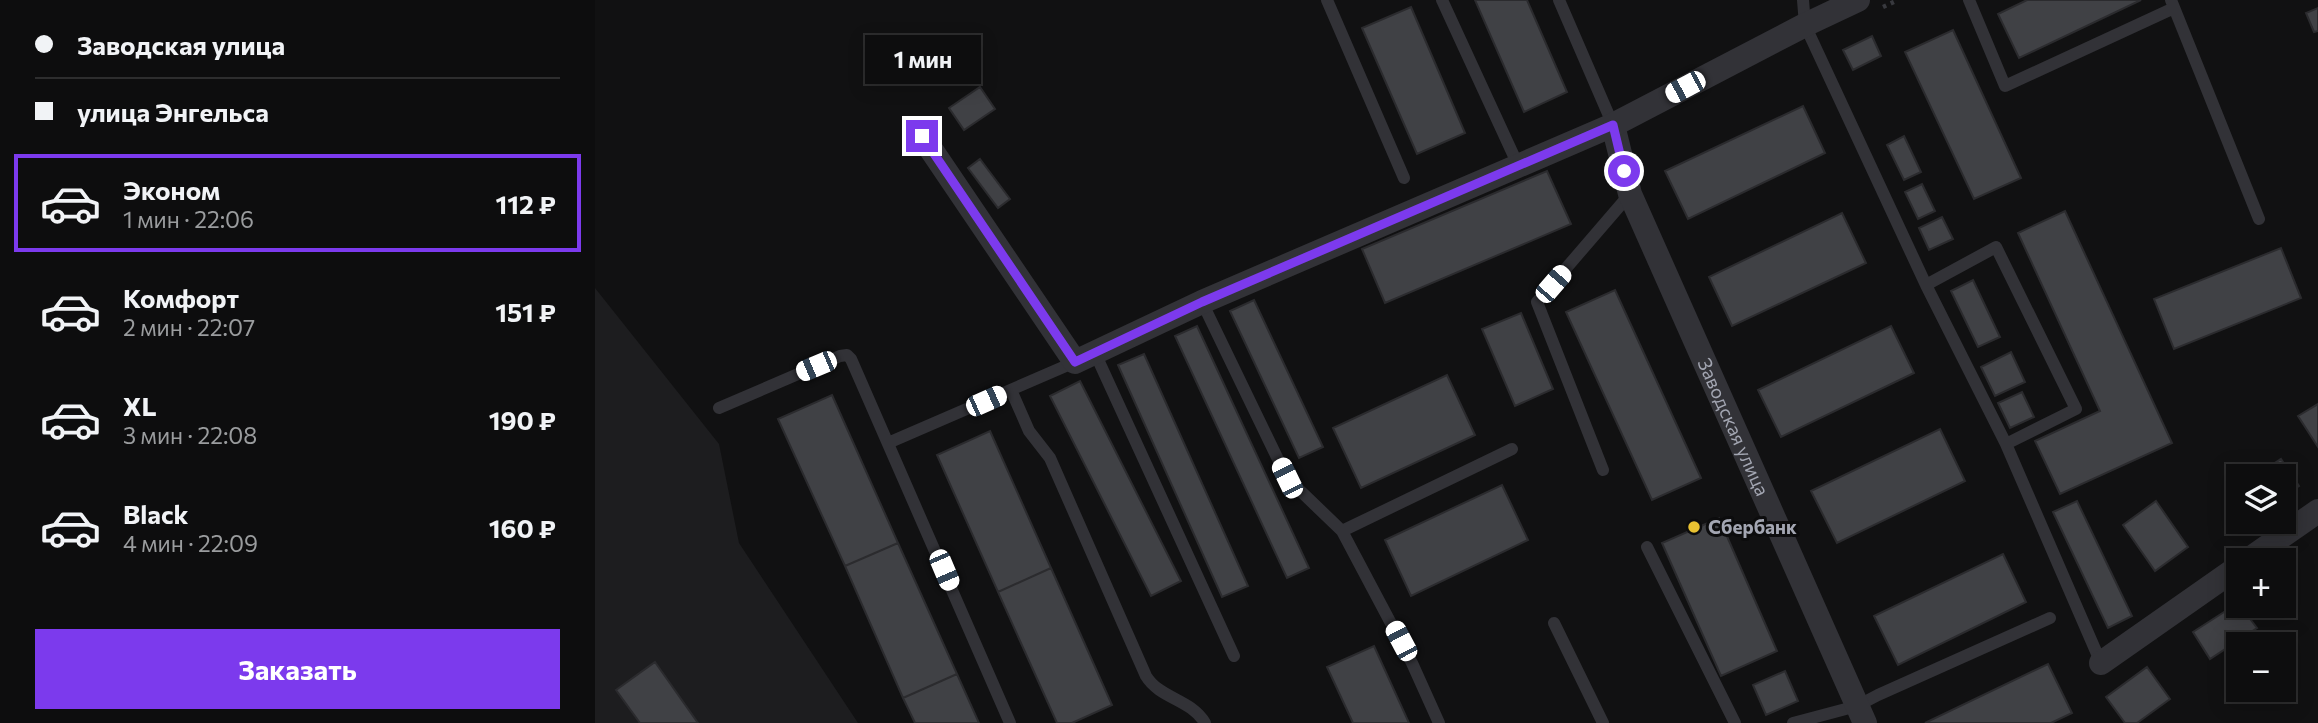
<!DOCTYPE html>
<html lang="ru">
<meta charset="utf-8">
<style>
body{margin:0;font-family:Commissioner,sans-serif;background:#161617;color:#f1f3f6;height:100vh;display:flex;flex-direction:column;font-size:26px;white-space:nowrap}
*{box-sizing:border-box;margin:0}
p{font-size:23px;color:#9a9c9e}
.icon{flex:none;width:38px;height:38px;fill:none;stroke:currentColor;stroke-width:2;stroke-linecap:round;stroke-linejoin:round}
.map{position:relative;flex:1;overflow:hidden}
.details{display:flex;flex-direction:column;background:#0d0d0e;width:595px}
.details>*{flex:none}
.guide{display:grid;align-content:center;height:154px;padding:0 35px;background:#0d0d0e}
.fabs{position:absolute;left:1631px;top:464px;display:grid;gap:14px}
.fabs a{display:grid;place-items:center;width:70px;height:70px;border-radius:0px;background:#0d0d0e;box-shadow:0 4px 18px #0003,0 0 0 2px #2d2d2e;font-size:35px}
.end{position:absolute;width:32px;height:32px;margin:-16px;border:9px solid #7c3aed;background:#fff;box-shadow:0 0 0 4px #fff}
.from{border-radius:50%}
.bubble{position:absolute;height:49px;border-radius:0px;background:#0d0d0e;box-shadow:0 4px 18px #0003,0 0 0 2px #2d2d2e;font-size:23px;font-weight:700;line-height:49px;text-align:center}
.car{position:absolute;width:21px;height:42px;margin:-21px -10px;border-radius:9px;box-shadow:0 0 5px 2px #0007;background:linear-gradient(#fff 24%,#345 0 40%,#fff 0 76%,#345 0 86%,#fff 0)}
.guide b{display:flex;align-items:center;gap:24px;height:66px;font-size:26px}
.guide b+b{border-top:2px solid #2d2d2e}
.guide i{width:18px;height:18px;background:#f1f3f6}
ul{padding:0;list-style:none}
li{display:flex;align-items:center;gap:21px;height:98px;margin:0 14px 10px;padding:0 21px;border:4px solid transparent;border-radius:0px}
li div{flex:1}
li b{display:block;font-size:26px}
li em{font-style:normal;font-weight:700}
li.current{border-color:#7c3aed}
li>.icon{width:63px;height:63px;stroke-width:1.5}
.button{display:flex;gap:14px;margin-top:auto;padding:14px 35px}
.button a{flex:1;height:80px;border-radius:0px;background:#7c3aed;color:#fff;font-size:28px;font-weight:700;line-height:80px;text-align:center}
main{display:flex;flex:1;min-height:0}
.map>svg:first-child{display:block}
.built{fill:#1d1d1f}
.building{fill:#404145;stroke:#2b2b2e;stroke-width:2}
.lines{fill:none;stroke-linecap:round;stroke-linejoin:round}
.path{stroke:#38393e;stroke-width:4.5;stroke-dasharray:3.5 5;stroke-linecap:butt}
.service{stroke:#323237;stroke-width:12}
.minor{stroke:#323237;stroke-width:24}
.route{stroke:#7c3aed;stroke-width:9}
.poi-dot{fill:#e9c232;stroke:#0c0c0d;stroke-width:2.5}
.labels{text-anchor:middle;stroke-width:6;stroke-linejoin:round;paint-order:stroke}
.street-label{font-size:19px;fill:#a3a6b2;stroke:#0c0c0d}
.poi-label{font-size:19px;font-weight:bold;fill:#a3a6b2;stroke:#0c0c0d;text-anchor:start}
</style>
<main>
<section class="details">
<div class="guide">
<b><i class="from"></i>Заводская улица</b>
<b><i></i>улица Энгельса</b>
</div>
<ul>
<li class="current"><svg class="icon" aria-label="car" viewBox="0 0 24 24"><path d="M5 17H2v-5l4-1 3-4h7l3 4 3 1v5h-3M9 17h6M6 11h13"/><circle cx="7" cy="17" r="2"/><circle cx="17" cy="17" r="2"/></svg><div><b>Эконом</b><p>1 мин · 22:06</p></div><em>112 ₽</em></li>
<li><svg class="icon" aria-label="car" viewBox="0 0 24 24"><path d="M5 17H2v-5l4-1 3-4h7l3 4 3 1v5h-3M9 17h6M6 11h13"/><circle cx="7" cy="17" r="2"/><circle cx="17" cy="17" r="2"/></svg><div><b>Комфорт</b><p>2 мин · 22:07</p></div><em>151 ₽</em></li>
<li><svg class="icon" aria-label="car" viewBox="0 0 24 24"><path d="M5 17H2v-5l4-1 3-4h7l3 4 3 1v5h-3M9 17h6M6 11h13"/><circle cx="7" cy="17" r="2"/><circle cx="17" cy="17" r="2"/></svg><div><b>XL</b><p>3 мин · 22:08</p></div><em>190 ₽</em></li>
<li><svg class="icon" aria-label="car" viewBox="0 0 24 24"><path d="M5 17H2v-5l4-1 3-4h7l3 4 3 1v5h-3M9 17h6M6 11h13"/><circle cx="7" cy="17" r="2"/><circle cx="17" cy="17" r="2"/></svg><div><b>Black</b><p>4 мин · 22:09</p></div><em>160 ₽</em></li>
</ul>
<div class="button"><a>Заказать</a></div>
</section>
<div class="map">
<svg width="1723" height="723" viewBox="0 0 1723 723">
<rect width="100%" height="100%" fill="#111112"/>
<!-- built -->
<path class="built" d="M0,288L124,444L144,543L263,723H0Z"/>
<!-- building -->
<path class="building" d="M880,0H932L972,92L929,112Z
M1432,0H1546L1424,58L1403,14Z
M816,7L870,133L822,154L767,28Z
M1723,8V31L1719,32L1711,13Z
M1358,30L1426,178L1379,199L1310,52Z
M1277,36L1286,56L1258,70L1248,50Z
M385,87L400,109L369,130L354,108Z
M1208,106L1230,153L1093,219L1070,171Z
M1309,136L1326,172L1309,180L1292,145Z
M385,159L415,199L403,208L373,168Z
M952,171L976,224L790,303L767,249Z
M1327,184L1340,211L1323,219L1310,192Z
M1470,211L1577,443L1465,494L1440,441L1505,411L1423,233Z
M1247,213L1271,263L1137,326L1114,277Z
M1347,217L1358,239L1334,250L1324,228Z
M1686,248L1706,298L1579,349L1559,299Z
M1378,280L1405,337L1383,347L1356,291Z
M1020,290L1106,478L1057,500L971,312Z
M659,300L728,447L704,458L635,311Z
M926,313L958,389L920,406L887,329Z
M602,326L714,568L692,578L580,336Z
M1296,326L1319,373L1186,437L1163,390Z
M1416,352L1430,382L1400,396L1386,367Z
M549,354L653,586L627,597L523,365Z
M852,375L880,435L766,488L738,428Z
M485,381L586,581L556,596L455,396Z
M1427,392L1439,417L1415,428L1403,403Z
M237,395L303,543L250,566L183,419Z
M1723,404V447L1703,416Z
M1345,429L1370,481L1242,543L1216,491Z
M395,431L456,568L403,592L342,455Z
M1686,459L1704,486L1689,496V476H1660Z
M907,485L933,540L816,596L790,540Z
M1482,501L1537,616L1513,628L1458,512Z
M1561,501L1593,547L1560,571L1528,525Z
M1124,518L1182,651L1126,676L1067,543Z
M303,543L362,674L308,698L250,566Z
M1408,554L1431,602L1303,665L1279,616Z
M456,568L517,705L477,723H462L403,592Z
M1643,603L1662,628L1615,659L1598,632Z
M779,646L814,723H758L732,667Z
M60,662L103,723H45L21,690Z
M1453,664L1477,713L1456,723H1330Z
M1552,667L1575,699L1542,723H1530L1511,697Z
M1190,671L1203,701L1171,715L1158,685Z
M362,674L384,723H320L308,698Z"/>
<g class="lines">
<!-- path -->
<path class="path" d="M1288,7L1303,0"/>
<!-- service -->
<path class="service" d="M732,0L809,178
M847,0L923,165
M964,0L1018,125
M1208,0L1210,25L1331,285L1411,444L1506,663
M1374,0L1410,86L1579,8
M1576,0L1664,219
M1331,285L1401,247L1481,409L1411,444
M607,302L692,478L747,531L917,449
M500,353L639,656
M416,390L434,431L455,458L551,676C565,699 596,699 610,723
M124,408L245,356L252,355L256,359L415,723
M293,443L480,362
M1008,470L942,302L1035,194
M747,531L817,663L844,723
M1052,547L1140,723
M959,623L1008,723
M1198,723L1262,706L1283,695L1455,618"/>
<!-- minor -->
<g class="minor">
<path id="s1" d="M1018,125L1035,194L1270,723"/>
<path d="M327,136L480,362L607,302L1018,125L1210,25L1263,0"/>
<path d="M1653,560L1723,511"/>
<path d="M1506,663L1643,567"/>
</g>
</g>
<g class="lines">
<!-- route -->
<path class="route" d="M327,136L480,362L607,302L1018,125L1029,171"/>
</g>
<!-- markers -->
<circle class="poi-dot" cx="1099" cy="527" r="7"/>
<g class="labels">
<!-- street labels -->
<g class="street-label">
<text dy="7" stroke="none"><textPath href="#s1" startOffset="326">Заводская улица</textPath></text>
</g>
<!-- poi labels -->
<g class="poi-label">
<text x="1113" y="534">Сбербанк</text>
</g>
</g>
</svg>
<div class="fabs">
<a><svg class="icon" aria-label="layers" viewBox="0 0 24 24"><path d="M12 4l9 5-9 5-9-5zM3 14l9 5 9-5"/></svg></a>
<a>+</a>
<a>−</a>
</div>
<i class="end from" style="left:1029px;top:171px"></i>
<i class="end" style="left:327px;top:136px"></i>
<div class="bubble" style="left:270px;top:35px;width:116px">1 мин</div>
<i class="car" style="left:1090px;top:87px;rotate:242deg"></i>
<i class="car" style="left:958px;top:284px;rotate:41deg"></i>
<i class="car" style="left:221px;top:366px;rotate:247deg"></i>
<i class="car" style="left:391px;top:401px;rotate:66deg"></i>
<i class="car" style="left:692px;top:478px;rotate:334deg"></i>
<i class="car" style="left:349px;top:570px;rotate:157deg"></i>
<i class="car" style="left:806px;top:641px;rotate:332deg"></i>
</div>
</main>
